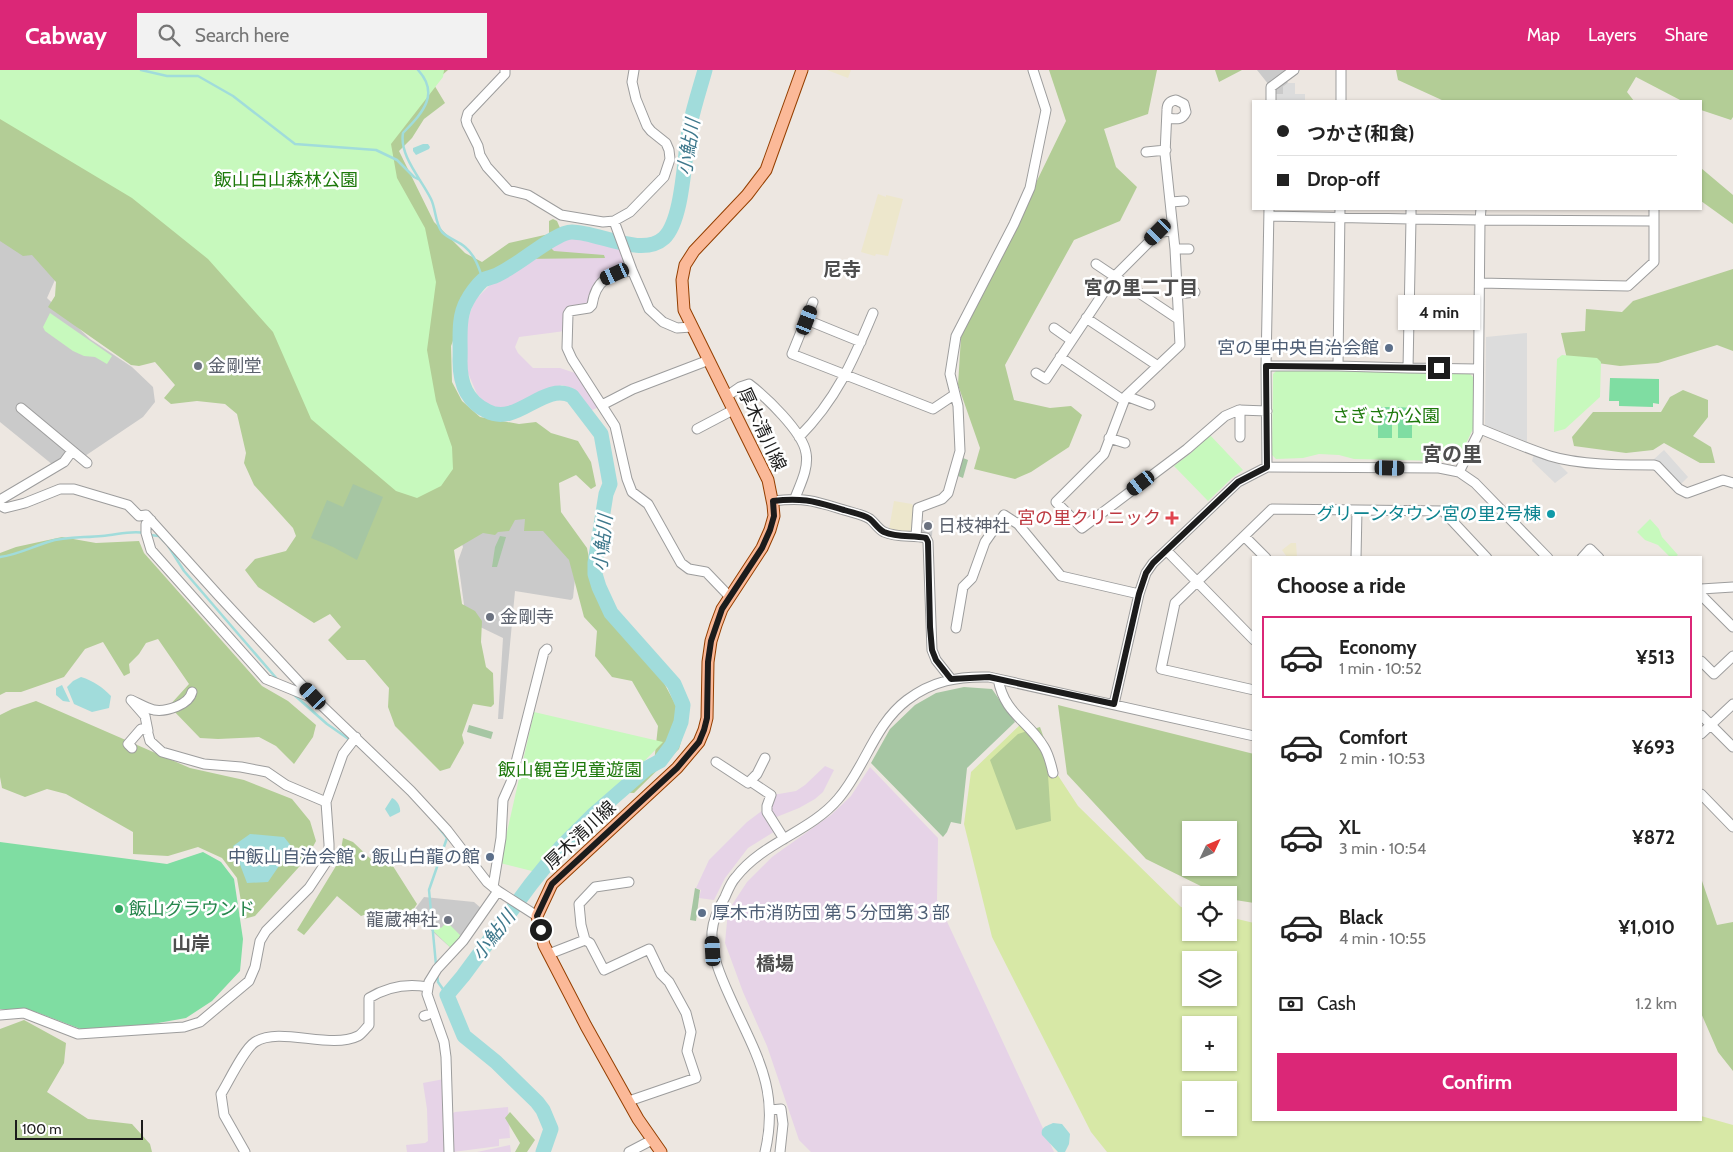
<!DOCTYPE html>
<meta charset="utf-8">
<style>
body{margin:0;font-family:Cabin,"Noto Sans JP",sans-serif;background:#f2f2f2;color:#222;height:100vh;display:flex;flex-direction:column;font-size:19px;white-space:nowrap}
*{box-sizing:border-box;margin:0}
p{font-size:16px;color:#767676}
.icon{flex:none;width:28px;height:28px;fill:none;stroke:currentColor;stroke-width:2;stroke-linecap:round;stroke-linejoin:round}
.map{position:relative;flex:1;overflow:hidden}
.panel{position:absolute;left:1252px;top:486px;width:450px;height:565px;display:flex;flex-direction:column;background:#fff;border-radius:0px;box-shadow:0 1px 4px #0004}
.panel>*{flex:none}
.top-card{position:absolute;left:1252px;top:30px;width:450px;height:110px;border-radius:0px;box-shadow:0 1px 4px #0004;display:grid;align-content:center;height:110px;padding:0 25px;background:#fff}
.needle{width:32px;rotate:46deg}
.buttons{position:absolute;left:1182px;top:751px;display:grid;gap:10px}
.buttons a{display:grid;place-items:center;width:55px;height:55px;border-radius:0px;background:#fff;box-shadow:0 1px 4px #0004;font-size:25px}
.scale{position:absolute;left:15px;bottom:12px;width:128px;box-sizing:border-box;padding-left:5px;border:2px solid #1c1c1c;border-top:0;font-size:14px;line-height:18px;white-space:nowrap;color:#1c1c1c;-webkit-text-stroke:4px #fff;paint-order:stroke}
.end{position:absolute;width:22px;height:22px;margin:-11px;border:6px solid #1c1c1c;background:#fff;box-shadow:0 0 0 2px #fff}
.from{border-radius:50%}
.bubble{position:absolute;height:35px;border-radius:0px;background:#fff;box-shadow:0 1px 4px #0004;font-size:16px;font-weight:700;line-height:35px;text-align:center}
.car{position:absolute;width:15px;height:30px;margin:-15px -8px;border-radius:6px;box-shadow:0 0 4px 1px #0007;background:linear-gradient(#222 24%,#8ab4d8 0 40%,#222 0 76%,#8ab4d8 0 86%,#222 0)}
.top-card b{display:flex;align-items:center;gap:18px;height:48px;font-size:19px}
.top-card b+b{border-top:1px solid #e0e0e0}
.top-card i{width:12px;height:12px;background:#222}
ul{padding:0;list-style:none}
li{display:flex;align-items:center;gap:15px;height:82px;margin:0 10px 8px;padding:0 15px;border:2px solid transparent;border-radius:0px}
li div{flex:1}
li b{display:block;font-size:19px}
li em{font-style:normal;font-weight:700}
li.active{border-color:#db2777}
li>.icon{width:45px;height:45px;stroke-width:1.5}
h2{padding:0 25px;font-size:22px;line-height:60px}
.pay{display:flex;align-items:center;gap:12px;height:55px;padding:0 25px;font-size:19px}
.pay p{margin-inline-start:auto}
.button{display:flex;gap:10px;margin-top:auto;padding:10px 25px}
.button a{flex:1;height:58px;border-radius:0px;background:#db2777;color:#fff;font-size:20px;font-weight:700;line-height:58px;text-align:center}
header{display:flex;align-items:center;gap:30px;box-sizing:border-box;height:70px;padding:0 25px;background:#db2777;color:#fff}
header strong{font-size:24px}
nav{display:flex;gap:28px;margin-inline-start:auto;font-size:18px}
.search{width:350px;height:45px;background:#f2f2f2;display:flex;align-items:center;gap:12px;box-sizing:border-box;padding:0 18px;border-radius:0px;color:#767676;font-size:19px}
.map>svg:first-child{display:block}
.industrial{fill:#e6d3e7}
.religious{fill:#cacaca}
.farmland{fill:#ede7cc}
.grass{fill:#d7e8a6;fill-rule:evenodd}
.forest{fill:#b3cd96;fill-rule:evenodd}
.cemetery{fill:#a6c6a3}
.park{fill:#c7f9bd}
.pitch{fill:#7fdda2}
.parking{fill:#dcdcdc}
.water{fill:#a1dcdb}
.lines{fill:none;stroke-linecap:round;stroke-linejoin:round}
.stream{stroke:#a1dcdb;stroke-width:2.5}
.river{stroke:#a1dcdb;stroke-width:15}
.minor-casing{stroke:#9d9d9d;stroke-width:11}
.major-casing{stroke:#943f00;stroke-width:13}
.minor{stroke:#fff;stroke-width:9}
.major{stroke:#fbb998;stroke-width:11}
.route{stroke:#1c1c1c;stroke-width:6}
.service-dot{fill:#5c6f8a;stroke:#fff;stroke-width:2}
.worship-dot{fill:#6b7280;stroke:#fff;stroke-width:2}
.culture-dot{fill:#0f9aa8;stroke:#fff;stroke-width:2}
.health-dot{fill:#e0444e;stroke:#fff;stroke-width:2}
.leisure-dot{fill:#2e9e5b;stroke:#fff;stroke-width:2}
.labels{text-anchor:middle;stroke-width:5;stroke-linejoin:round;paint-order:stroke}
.park-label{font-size:18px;fill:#1d790b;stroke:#fff}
.service-label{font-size:18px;fill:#4e5e75;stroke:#fff;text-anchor:end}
.worship-label{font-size:18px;fill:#5b616d;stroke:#fff;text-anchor:start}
.street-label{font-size:18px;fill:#1c1c1c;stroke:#fff}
.culture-label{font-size:18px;fill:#0d838f;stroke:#fff;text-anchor:end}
.health-label{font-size:18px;fill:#be3a42;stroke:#fff;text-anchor:end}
.leisure-label{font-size:18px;fill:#27864d;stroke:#fff;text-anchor:start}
.water-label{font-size:19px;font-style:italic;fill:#3e788c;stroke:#fff}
.neighbourhood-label{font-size:19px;font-weight:bold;fill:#4f4f4f;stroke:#fff}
.quarter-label{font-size:20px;font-weight:bold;fill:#4f4f4f;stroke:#fff}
</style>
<header>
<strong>Cabway</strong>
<div class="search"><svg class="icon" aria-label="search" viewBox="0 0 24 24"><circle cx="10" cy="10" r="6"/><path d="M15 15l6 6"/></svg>Search here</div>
<nav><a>Map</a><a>Layers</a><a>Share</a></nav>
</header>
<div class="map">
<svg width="1733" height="1082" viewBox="0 0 1733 1082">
<rect width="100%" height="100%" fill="#ede7e1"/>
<!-- industrial -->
<path class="industrial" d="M574,164L614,172L621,177L627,196L626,200L615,202L588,236L565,240V261L519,267L515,277L518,283L533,298H560L578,304L599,337L590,341L580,327L572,318L562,315L520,334L501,340L488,337L477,324L465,296L466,261L470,243L475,230L498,207L550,179L566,166Z
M825,696L834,700L823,722L815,729L799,738L774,748L768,739L773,725L796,721L805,715Z
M870,697L938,768L937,830L1054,1082H811L799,1070L767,976L743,922L725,873L728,841L747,812L772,787L831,745L851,726Z
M763,740L777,760L748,778L725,808L714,830L699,828L701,820L696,818L709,790L747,752Z
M444,1009L446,1082H407L406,1075L425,1073L428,1071L427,1039L423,1013Z
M508,1037L510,1068L499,1069V1076L453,1082V1043L455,1042Z
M510,1075L511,1082H477Z"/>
<!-- religious -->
<path class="religious" d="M1257,0H1288L1282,4L1288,13L1283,17V24H1273V20Z
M0,150L58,203L47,228L90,269L132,297L153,317L155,332L143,347L85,386H65L53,395L0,352Z
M532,445L572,485L576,499L573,528L571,530L515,521L503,649H498L503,568L474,554L465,542L458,491L463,477L461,472L496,449Z
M918,450L933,451L932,466L921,464L918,461Z
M424,827L474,832L482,839L453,880L412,843Z"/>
<!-- farmland -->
<path class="farmland" d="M827,0H851L848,8Z
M878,124L886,127V125L903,129L888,186L876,184L875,186L861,182Z
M894,431L912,434L915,440L913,458L910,461L897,462L889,459Z
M1291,473H1296L1297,487H1287L1282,480Z"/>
<!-- grass -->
<path class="grass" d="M1023,652L1078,736L1181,837L1191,839V862H1229V847L1254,853V1050H1701V1046L1733,1055V1082H1107L1091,1062L992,867L964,754L971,702ZM1191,890H1229V928H1191ZM1191,955H1229V992H1191ZM1191,1020H1229V1058H1191Z"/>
<!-- forest -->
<path class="forest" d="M0,0H448L433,13L445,33L424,49L412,68L399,81L434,152L465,183L482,192L509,173L549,164V151L553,149L557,151L560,158L551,171L552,179L554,181L604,185L605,188L522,189L489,211L468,232L451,276L452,312L462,331L480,347L519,354L536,352L551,363L578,371L591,392L596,416L591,419L576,405L559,413L561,442L587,478L596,524L650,587L686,654L679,679L634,723L613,722L607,703L654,693L658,656L632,611L612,607L595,586L597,561L584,547L569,490L543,461H524L525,449L515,450L509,461L498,462L495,465L483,463L454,480L462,534L475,541L482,551L481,572L486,597L493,603L494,634L491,637L473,634L462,665L464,673L450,698L440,701L395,656L388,637L389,618L365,590H347L328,570L341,557L330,544L314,553L258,517L245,500L255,489L286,481L296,466L293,458L254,415L244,393L246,383L237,344L225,334L197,331L171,334L164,328L175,315L155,292L139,296L131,295L48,237L55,226L56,212L32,185L23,186L0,171Z
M1049,0H1157L1148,44L1104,59L1116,97L1137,117L1120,151L1074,170L1005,295L1014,330L1050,338L1071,336L1082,345L1069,377L1031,402L1015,409L974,399L980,378L958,315L961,267L1066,51Z
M1215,0H1242L1219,12Z
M1396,0H1733V47L1731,50L1701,40V31H1682L1636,7L1627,22L1634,31H1444L1398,10Z
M1701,98L1733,125V154L1701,131Z
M1733,199V281L1717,275L1658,293L1620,296L1567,289L1561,263L1585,261L1586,239L1622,242L1633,231Z
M1683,320L1708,330V347L1693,366L1711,377L1715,393H1700L1664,373L1653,380L1626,383L1574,376L1572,367L1593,342H1661L1670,327Z
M62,467L96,473L139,471L144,483L262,616L288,631L316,655L313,667L294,694L276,676L259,667L218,669L200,668L169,636L189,614L158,569L146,573L139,584L129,594L130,603L124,606L103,572L85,579L64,607L21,622H6L0,625V483L16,477Z
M36,631L190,698L244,710L292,729L310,751L316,771L307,788L255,846L244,849L237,808L222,788L198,777L168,786L133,784V762L66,724L47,719L25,727L2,718L0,707V645L12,639Z
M1058,635L1254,684V833L1229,829V825H1219L1146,789L1067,704ZM1191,760H1229V798H1191Z
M1040,657L1046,674L1051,751L1016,760L990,690L1018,664Z
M343,768L353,772L374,792L391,793L417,834L413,840L376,841L361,846L337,826L304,865L297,860L339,791Z
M1701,808L1717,855L1733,852V1001L1718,982L1701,943Z
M24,950L66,973L64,993L47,1022L88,1049L132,1054L150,1074L152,1082H0V959Z
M510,1042L535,1070L527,1082H515L520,1073L505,1048Z"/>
<!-- cemetery -->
<path class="cemetery" d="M963,388L968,390L963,408L958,406Z
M353,414L383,427L357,490L333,477L311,468L327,430L343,437Z
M500,466L506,467L497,497H492L495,477Z
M964,617L992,619L1015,652L967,698L961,754L951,752L947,762L943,767L871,693L890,659L915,635L936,623Z
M469,655L493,662L491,669L467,662Z
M695,818L700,820L696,851L690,850Z"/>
<!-- park -->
<path class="park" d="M0,0H444L443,7L391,74L397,108L425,158L436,212L427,280L436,331L452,377L453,399L441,416L417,428L396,421L311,349L273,262L208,189L132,128L0,49Z
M50,243L112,286L107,294L95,287L84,286L73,281L45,261L43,257Z
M1562,285L1597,288L1601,292L1600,327L1565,359L1554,362L1557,289Z
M1277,300L1469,303L1473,307V359L1458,390L1453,393L1444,391L1354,389L1339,385L1319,384L1303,388L1276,389L1272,385L1273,304Z
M1210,365L1243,400L1232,408L1208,431L1174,396L1191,383Z
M1650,449L1659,459L1662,467L1678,485L1675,487H1670L1658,475L1645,470L1637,462Z
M534,642L663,672L536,802L500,793Z
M430,847L441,858L446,853L448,855L449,854L462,867L452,879L425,853Z"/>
<!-- pitch -->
<path class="pitch" d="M1610,308L1659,309V334L1653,333V337L1619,336V331H1609Z
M1378,337H1392V368H1378Z
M1398,337L1412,338V368H1398Z
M0,772L167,794L203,782L221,792L234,809L243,869L240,901L212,931L186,948L147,955L86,961L36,942L0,939Z"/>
<!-- parking -->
<path class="parking" d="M1288,13H1295V24H1305V31H1273V24H1283V17Z
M1527,263V372L1485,355L1486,267Z
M1664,380L1688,407L1679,416L1653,390Z
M1534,384L1559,394L1568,403L1555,413L1532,391Z"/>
<!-- water -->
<path class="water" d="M423,74H428L430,77L429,79L416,85L413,81V78Z
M81,607C94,611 102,617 111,626L109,638L92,642L74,634L67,617L73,611Z
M62,615L70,632L63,631L56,625V618Z
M392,728C397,730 401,737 400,742L390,747L385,739Z
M250,764L284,767L292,777L268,812L247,813L233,776Z
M1053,1053L1062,1054L1070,1064L1069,1074L1065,1082H1058L1042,1065C1040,1057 1047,1056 1053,1053Z"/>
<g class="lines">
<!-- stream -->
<path class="stream" d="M141,0L167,6H198L233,26L295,74L376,80L397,90L414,107L420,110
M418,0C441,25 421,44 403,63C399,86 422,110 431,129C436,139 435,154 442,162C449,169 458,171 465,177C475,185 479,198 483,210
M150,465L159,466L167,474L184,501L277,609
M0,487C17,485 32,477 48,472C66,466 84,468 102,466C117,465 130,460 145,463
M292,623L327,654L350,670
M436,895L429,820L447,768L439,758
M437,903L438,912L447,925"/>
<!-- river -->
<path class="river" d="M543,1082L551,1059L543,1040L537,1032L496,992L464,966L447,925L463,906L531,814L561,777L592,746L647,698L660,691L672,675L681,652L683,635L674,614L611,543L599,517L595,504V493L606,424L610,414L601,364L572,326C544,311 517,357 487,341C466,331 460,313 460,291C461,273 457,248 467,231C470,225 477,215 483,210C487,208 493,207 497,205C503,202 508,199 514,195C528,187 557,162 572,162C598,162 642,188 664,168C684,149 684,82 690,55C694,36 700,18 705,0"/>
<!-- minor casing -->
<g class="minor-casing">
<path id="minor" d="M505,0V4L468,43L466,50L467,54L478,76L480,85L487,97L508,120L528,125L561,145L603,152L614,151L630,142L664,107L670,89L669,80L666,73L651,61L647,56L636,29L632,12L634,0
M1271,31V17L1294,0
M1341,31V0
M1167,48C1175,49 1182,51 1186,42L1184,34L1176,30C1170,31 1167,34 1167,40L1165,84L1175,179L1180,275L1126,326L1104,384L1056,432L1082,458L1187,379L1225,346L1239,340L1267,341
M1146,82L1166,80
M1171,132L1184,131
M1411,139V149L1480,150L1478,358V364L1459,402
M1654,139V151
M1269,146L1411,149L1408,298L1338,296
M614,151L632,200L649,239L663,252L677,258L692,257
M1175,179H1189
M1096,194L1178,249
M632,200C608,206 596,209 592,235L589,238L570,241L568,244L567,278L572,289L615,356L627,409L632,422L648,434L681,493L689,499L706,502L730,527
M1480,213L1628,216L1654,192V151L1480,150L1481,139
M1178,224L1195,222
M813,232L792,284L933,339L954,325
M1086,248L1158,296
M807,250L861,272
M1054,258L1071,270
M1060,287L1123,330
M1266,296H1338L1340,139
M1408,298L1478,299
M1036,303L1046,309L1114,207L1158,163L1173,160
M727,326L740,317L749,314C765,326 803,362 806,383C809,398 800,415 795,428
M1126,326L1150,335
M602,335L633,319L709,290
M21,338L87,393
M1240,340V367
M1478,358C1502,368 1526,378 1550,386C1579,395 1623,395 1654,395L1657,396L1679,419L1687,423L1723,410L1733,413
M697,359L733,340
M799,367C836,330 853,291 873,243
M1109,368L1125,373
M1267,397L1266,296L1269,139
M0,430L64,392L72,381
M773,431C804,427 815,431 844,440C853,443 862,444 870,449C875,453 878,459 884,462C898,468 912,465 926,468L928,472L932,580L936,590L951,609
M0,435L5,438L25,433L60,419H74L128,435L139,446L146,445L219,526L313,627
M151,450L146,454V463L151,480L266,609L315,629L411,721L447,760L487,812L498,821
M916,466L918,438L942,429L948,423L960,381L958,336L950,304L956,266L1014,154L1030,118L1046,40L1033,0
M1244,466L1266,488
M1167,481L1254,570
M1356,488L1357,440
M1582,488L1590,479L1599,488
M1701,519L1733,517
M1701,525L1733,557
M956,558L963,517L972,508L985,472L1004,445L1018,454L1061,506L1139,524
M1701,591L1714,604L1733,586
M998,609C1005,645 1027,649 1044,677C1049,685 1051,694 1053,703
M1254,620L1161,599L1175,533L1272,439L1443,441L1487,488
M1114,634L1139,524L1146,503L1153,493L1238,412L1267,397L1439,398L1459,402L1475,413L1548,488
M1701,645L1733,677
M148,661L145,646L131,630C138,633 146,638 154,640C166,642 189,635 192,622
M1701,664L1733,634
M132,678L128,674L141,659L147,660L150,671L162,682L204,694L241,697L267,702L286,715L326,732
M716,692L748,713L757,704L765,688
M750,711L771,725L767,736V742L784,769
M1701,724L1733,757
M493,817L501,768L503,730L511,712L544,582L547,579
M585,870L590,873L604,900L649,879L661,904L669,912L686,943L691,962L687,981L696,1008L629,1031
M549,884L585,870L581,855L579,834L595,817L629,812
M0,945L24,943L78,964L184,957L200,952L249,911L255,897L260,871L266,861L309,818L325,794L329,784V774L326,732L343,684L356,667
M424,946L427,945
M770,1040L781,1039L783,1054L780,1082
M245,1082L224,1045L221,1024C229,1011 244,979 255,972C280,956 330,980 358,966C362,964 366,958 369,955V928C387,917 407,913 428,917
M449,1082L446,987L444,972L427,924L429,912L437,899L463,871L498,821L537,846
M629,1082L652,1070
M765,1082C780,1018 755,983 730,927C721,907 711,885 712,862C713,850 719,837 725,827C728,820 731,812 736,807C763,772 810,762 838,729C865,698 874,655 907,630C932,611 958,606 989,607L1254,666"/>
</g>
<!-- major casing -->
<g class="major-casing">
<path id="major" d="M661,1082L638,1049L586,956L544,875L537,846L552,814L677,698L699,672L704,660L707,648L708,592L711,571L716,555L722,539L762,478L770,460L774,446L773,435L768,410L684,240L682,210L685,195L694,181L747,125L766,100L802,0"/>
</g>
<!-- minor -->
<use href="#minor" class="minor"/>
<!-- major -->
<use href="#major" class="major"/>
</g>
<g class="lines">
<!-- route -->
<path class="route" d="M541,860L537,846L552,814L677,698L699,672L704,660L707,648L708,592L711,571L722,539L762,478L770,460L774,446L773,431C803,427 816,432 844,440C853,443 862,444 870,449C875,453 878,459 884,462C898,468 912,465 926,468L928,472L930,557L932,580L936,590L951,609L989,607L1114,634L1139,524L1146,503L1153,493L1238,412L1267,397L1266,296L1439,298"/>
</g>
<!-- markers -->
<g class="service-dot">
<circle cx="1389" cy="278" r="5"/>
<circle cx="490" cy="787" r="5"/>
<circle cx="702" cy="843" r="5"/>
</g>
<g class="worship-dot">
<circle cx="198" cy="296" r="5"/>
<circle cx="928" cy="456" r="5"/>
<circle cx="490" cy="547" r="5"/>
<circle cx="448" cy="850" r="5"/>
</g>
<circle class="culture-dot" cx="1551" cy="444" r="5"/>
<path class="health-dot" d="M1169.5 440.5h5v5h5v5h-5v5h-5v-5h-5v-5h5z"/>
<circle class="leisure-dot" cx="119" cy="839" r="5"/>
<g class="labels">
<!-- park labels -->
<g class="park-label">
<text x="286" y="116">飯山白山森林公園</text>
<text x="1386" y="352">さぎさか公園</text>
<text x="570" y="706">飯山観音児童遊園</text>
</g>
<!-- service labels -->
<g class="service-label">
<text x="1379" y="284">宮の里中央自治会館</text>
<text x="480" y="793">中飯山自治会館・飯山白龍の館</text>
<text x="712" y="849" text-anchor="start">厚木市消防団 第５分団第３部</text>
</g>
<!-- worship labels -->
<g class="worship-label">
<text x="208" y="302">金剛堂</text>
<text x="938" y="462">日枝神社</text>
<text x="500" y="553">金剛寺</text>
<text x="438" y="856" text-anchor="end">龍蔵神社</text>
</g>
<!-- street labels -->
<g class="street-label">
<text transform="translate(762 359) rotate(65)" y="6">厚木清川線</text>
<text transform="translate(580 765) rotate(-43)" y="6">厚木清川線</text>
</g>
<!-- culture labels -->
<g class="culture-label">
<text x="1541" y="450">グリーンタウン宮の里2号棟</text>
</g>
<!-- health labels -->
<g class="health-label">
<text x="1161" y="454">宮の里クリニック</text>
</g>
<!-- leisure labels -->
<g class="leisure-label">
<text x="129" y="845">飯山グラウンド</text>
</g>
<!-- water labels -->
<g class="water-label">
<text transform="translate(688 77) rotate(-81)" y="7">小鮎川</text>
<text transform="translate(602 473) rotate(-84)" y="7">小鮎川</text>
<text transform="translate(493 865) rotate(-52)" y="7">小鮎川</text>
</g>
<!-- neighbourhood labels -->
<g class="neighbourhood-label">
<text x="842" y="206">尼寺</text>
<text x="1141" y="224">宮の里二丁目</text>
<text x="191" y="880">山岸</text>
<text x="775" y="900">橋場</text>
</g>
<!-- quarter labels -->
<g class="quarter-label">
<text x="1452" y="391">宮の里</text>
</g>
</g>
</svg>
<div class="buttons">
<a><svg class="needle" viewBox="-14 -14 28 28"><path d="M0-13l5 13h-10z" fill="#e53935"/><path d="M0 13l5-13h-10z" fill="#767676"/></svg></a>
<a><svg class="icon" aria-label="locate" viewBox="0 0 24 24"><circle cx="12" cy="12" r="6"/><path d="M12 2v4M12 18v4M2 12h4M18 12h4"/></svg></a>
<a><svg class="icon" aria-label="layers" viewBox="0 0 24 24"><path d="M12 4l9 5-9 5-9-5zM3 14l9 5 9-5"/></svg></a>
<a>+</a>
<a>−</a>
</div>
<div class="scale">100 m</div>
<i class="end from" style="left:541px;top:860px"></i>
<i class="end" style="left:1439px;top:298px"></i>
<div class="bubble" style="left:1398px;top:225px;width:82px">4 min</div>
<i class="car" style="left:1158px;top:162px;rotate:225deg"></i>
<i class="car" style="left:615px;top:204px;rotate:245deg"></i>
<i class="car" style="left:807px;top:250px;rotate:21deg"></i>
<i class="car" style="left:1390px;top:398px;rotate:91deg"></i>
<i class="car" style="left:1141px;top:413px;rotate:233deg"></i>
<i class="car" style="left:313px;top:626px;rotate:317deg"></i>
<i class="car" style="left:713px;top:881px;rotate:357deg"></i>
<div class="top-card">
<b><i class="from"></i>つかさ(和食)</b>
<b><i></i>Drop-off</b>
</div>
<section class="panel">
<h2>Choose a ride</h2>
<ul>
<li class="active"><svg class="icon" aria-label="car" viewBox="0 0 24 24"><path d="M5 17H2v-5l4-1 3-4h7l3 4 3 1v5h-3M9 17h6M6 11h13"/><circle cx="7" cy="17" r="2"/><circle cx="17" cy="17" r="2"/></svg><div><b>Economy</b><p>1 min · 10:52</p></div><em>¥513</em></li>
<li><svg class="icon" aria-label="car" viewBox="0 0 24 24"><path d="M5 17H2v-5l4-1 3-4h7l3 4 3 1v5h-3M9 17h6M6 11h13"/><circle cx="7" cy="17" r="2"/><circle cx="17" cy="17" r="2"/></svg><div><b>Comfort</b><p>2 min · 10:53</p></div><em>¥693</em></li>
<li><svg class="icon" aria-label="car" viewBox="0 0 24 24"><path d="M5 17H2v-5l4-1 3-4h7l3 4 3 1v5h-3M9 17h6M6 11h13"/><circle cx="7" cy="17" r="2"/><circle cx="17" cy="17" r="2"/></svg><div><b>XL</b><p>3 min · 10:54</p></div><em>¥872</em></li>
<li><svg class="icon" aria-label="car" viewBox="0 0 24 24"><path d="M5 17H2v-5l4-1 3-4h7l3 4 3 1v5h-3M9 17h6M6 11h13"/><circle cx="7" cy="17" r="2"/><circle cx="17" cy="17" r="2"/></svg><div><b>Black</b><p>4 min · 10:55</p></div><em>¥1,010</em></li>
</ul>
<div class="pay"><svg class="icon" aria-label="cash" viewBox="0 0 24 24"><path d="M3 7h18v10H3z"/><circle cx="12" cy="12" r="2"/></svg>Cash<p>1.2 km</p></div>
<div class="button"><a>Confirm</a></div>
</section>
</div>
